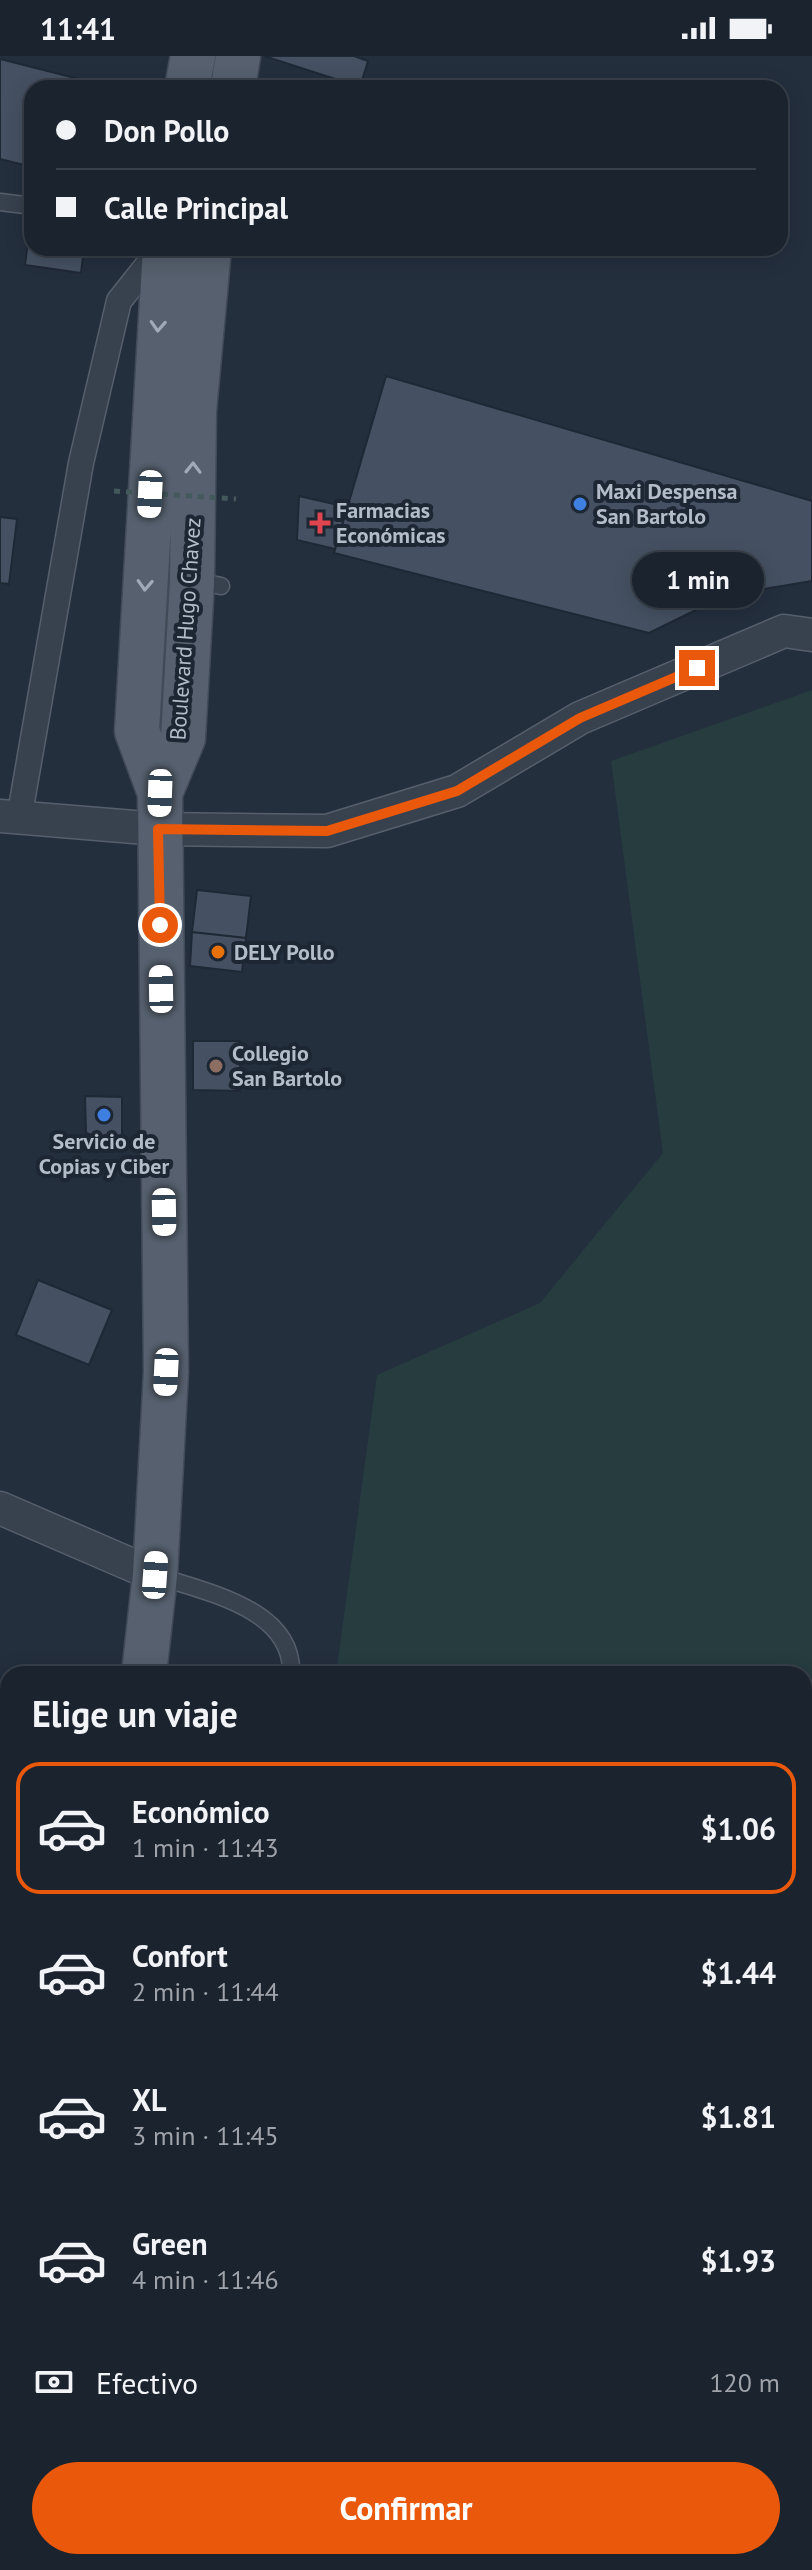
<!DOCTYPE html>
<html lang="es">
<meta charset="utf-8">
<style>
body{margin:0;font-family:"PT Sans",sans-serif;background:#282f3a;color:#f1f3f6;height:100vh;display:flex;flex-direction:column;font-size:30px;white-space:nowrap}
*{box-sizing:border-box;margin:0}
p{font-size:26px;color:#a0a4aa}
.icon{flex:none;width:44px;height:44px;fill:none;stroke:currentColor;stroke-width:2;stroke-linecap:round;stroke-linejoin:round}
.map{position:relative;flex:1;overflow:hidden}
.drawer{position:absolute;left:0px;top:1610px;width:812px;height:904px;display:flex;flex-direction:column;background:#1b232e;border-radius:24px 24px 0 0;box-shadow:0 4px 20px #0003,0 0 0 2px #39404a}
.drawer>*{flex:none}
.banner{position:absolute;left:24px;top:24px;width:764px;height:176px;border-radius:24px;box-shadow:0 4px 20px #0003,0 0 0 2px #39404a;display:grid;align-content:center;height:176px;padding:0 32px;background:#1b232e}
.end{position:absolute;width:36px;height:36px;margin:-18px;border:10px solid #ea580c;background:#fff;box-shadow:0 0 0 4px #fff}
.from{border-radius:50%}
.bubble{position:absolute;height:56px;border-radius:28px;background:#1b232e;box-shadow:0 4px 20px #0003,0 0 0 2px #39404a;font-size:26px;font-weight:700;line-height:56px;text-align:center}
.car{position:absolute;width:24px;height:48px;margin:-24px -12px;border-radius:10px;box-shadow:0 0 6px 2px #0007;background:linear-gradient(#fff 24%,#345 0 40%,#fff 0 76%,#345 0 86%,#fff 0)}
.banner b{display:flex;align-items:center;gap:28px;height:76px;font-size:30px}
.banner b+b{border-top:2px solid #39404a}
.banner i{width:20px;height:20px;background:#f1f3f6}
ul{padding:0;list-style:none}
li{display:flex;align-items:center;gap:24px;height:132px;margin:0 16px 12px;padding:0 16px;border:4px solid transparent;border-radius:24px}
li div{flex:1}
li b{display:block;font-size:30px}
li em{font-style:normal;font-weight:700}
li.active{border-color:#ea580c}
li>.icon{width:72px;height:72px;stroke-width:1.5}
h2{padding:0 32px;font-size:36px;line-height:96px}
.pay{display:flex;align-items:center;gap:20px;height:88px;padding:0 32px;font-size:30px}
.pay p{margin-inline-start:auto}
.action{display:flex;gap:16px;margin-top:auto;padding:16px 32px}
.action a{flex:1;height:92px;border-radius:48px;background:#ea580c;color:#fff;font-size:32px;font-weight:700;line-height:92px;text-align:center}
.status{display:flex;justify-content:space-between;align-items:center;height:56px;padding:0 40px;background:#1b232e;direction:ltr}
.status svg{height:22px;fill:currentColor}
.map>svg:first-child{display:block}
.green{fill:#263c3f}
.building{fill:#455162;stroke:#1f2835;stroke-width:2}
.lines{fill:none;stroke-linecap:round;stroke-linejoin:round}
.service-casing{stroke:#565f6c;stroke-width:19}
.pedestrian-casing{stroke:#565f6c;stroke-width:27}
.minor-casing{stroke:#565f6c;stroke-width:35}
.primary-casing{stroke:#414a57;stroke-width:47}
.service{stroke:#38414e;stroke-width:16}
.pedestrian{stroke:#38414e;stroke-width:24}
.minor{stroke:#38414e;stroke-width:32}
.primary{stroke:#56606e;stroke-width:44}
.path-bridge{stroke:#44595c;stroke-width:5;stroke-dasharray:6 6;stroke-linecap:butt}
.oneway{stroke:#a1aab7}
.route{stroke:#ea580c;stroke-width:10}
.shop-dot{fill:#3f7fe0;stroke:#1d2633;stroke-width:3}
.health-dot{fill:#e0444e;stroke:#1d2633;stroke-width:3}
.food-dot{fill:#e8710a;stroke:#1d2633;stroke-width:3}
.education-dot{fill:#8d6e63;stroke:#1d2633;stroke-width:3}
.labels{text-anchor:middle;stroke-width:8;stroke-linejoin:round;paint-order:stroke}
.poi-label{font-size:22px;font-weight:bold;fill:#b4bcc9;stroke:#1d2633;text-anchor:start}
.street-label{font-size:22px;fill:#b4bcc9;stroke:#1d2633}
</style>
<div class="status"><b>11:41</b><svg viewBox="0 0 49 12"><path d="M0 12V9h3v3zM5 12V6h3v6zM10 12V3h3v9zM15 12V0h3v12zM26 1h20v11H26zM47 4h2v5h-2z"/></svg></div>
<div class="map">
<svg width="812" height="2514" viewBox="0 0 812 2514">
<rect width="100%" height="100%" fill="#242f3e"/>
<!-- green -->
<path class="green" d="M812,634V2514H0V2069L8,2058V2506H804V1618H336L377,1319L540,1247L663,1097L611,705Z"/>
<!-- building -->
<path class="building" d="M264,0H354L368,5L360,31Z
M0,3L83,24L81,32H32V111L0,103Z
M29,178L32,192H84L81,217L25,209Z
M386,320L812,445V525L751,535L698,553L649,577L334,497Z
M299,440L347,451L335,493L297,484Z
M0,461L17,463L9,528L0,527Z
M197,834L251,840L246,882L192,876Z
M192,876L246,882L242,916L190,910Z
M193,985H240V1035L193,1034Z
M85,1040L122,1041V1089L86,1077Z
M38,1224L112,1254L89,1309L16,1279Z"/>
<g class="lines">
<!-- service casing -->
<g class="service-casing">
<path id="service" d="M0,146L32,150
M193,524L221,530
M155,1519C204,1536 294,1552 291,1618
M0,2206L8,2193"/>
</g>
<!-- pedestrian casing -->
<g class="pedestrian-casing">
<path id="pedestrian" d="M19,763L81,407L119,245L161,192"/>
</g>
<!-- minor casing -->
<g class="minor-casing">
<path id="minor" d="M0,760L158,773L327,775L457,735L580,662L784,575L812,579
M0,1452L155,1519"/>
</g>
<!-- primary casing -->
<g class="primary-casing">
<path id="primary" d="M187,32L193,0
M233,32L238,0
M160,737L137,675L165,192
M144,1618L155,1519L166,1316L160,737L183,682L192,526L194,355L209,192
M0,1837L8,1822
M0,1953L8,1937"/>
</g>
<!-- service -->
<use href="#service" class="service"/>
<!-- pedestrian -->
<use href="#pedestrian" class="pedestrian"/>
<!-- minor -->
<use href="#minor" class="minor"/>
<!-- primary -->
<use href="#primary" class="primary"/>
<!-- path-bridge -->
<path class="path-bridge" d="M114,435L236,443"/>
</g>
<!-- one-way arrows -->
<defs><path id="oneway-chevron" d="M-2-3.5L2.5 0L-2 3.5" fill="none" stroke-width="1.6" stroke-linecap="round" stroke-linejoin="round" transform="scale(2)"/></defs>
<g class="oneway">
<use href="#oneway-chevron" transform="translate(158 270) rotate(93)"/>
<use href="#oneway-chevron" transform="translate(193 412) rotate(-89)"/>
<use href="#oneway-chevron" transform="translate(145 529) rotate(93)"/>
</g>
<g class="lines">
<!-- route -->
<path class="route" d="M160,869L158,773L327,775L457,735L580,662L697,612"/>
</g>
<!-- markers -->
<g class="shop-dot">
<circle cx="580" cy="448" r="8"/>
<circle cx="104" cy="1059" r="8"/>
</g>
<path class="health-dot" d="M316 455h8v8h8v8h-8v8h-8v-8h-8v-8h8z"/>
<circle class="food-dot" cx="218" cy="896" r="8"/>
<circle class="education-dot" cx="216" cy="1010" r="8"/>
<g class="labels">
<!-- poi labels -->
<g class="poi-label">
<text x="596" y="443">Maxi Despensa<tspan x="596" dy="25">San Bartolo</tspan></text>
<text x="336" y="462">Farmacias<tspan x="336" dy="25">Económicas</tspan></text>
<text x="234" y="904">DELY Pollo</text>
<text x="232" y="1005">Collegio<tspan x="232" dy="25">San Bartolo</tspan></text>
<text x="104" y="1093" text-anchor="middle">Servicio de<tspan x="104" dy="25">Copias y Ciber</tspan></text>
</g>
<!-- street labels -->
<g class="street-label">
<text transform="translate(185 573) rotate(-86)" y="8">Boulevard Hugo Chavez</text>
</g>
</g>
</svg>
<i class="end from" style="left:160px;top:869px"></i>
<i class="end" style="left:697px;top:612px"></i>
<div class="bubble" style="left:632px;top:496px;width:132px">1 min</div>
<i class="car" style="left:150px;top:438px;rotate:183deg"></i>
<i class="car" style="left:160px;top:737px;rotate:182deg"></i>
<i class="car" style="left:161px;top:933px;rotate:359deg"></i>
<i class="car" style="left:164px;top:1156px;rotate:179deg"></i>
<i class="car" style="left:166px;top:1316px;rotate:183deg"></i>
<i class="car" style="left:155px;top:1519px;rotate:4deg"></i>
<div class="banner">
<b><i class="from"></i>Don Pollo</b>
<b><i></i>Calle Principal</b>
</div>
<section class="drawer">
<h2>Elige un viaje</h2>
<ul>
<li class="active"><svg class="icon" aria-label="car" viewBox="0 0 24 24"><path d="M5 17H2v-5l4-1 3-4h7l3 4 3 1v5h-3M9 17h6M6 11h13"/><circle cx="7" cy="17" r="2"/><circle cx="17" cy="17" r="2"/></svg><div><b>Económico</b><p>1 min · 11:43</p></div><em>$1.06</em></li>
<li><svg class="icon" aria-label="car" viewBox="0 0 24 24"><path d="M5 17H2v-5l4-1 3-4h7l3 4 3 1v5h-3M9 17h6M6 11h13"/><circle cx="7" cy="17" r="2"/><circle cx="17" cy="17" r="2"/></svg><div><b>Confort</b><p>2 min · 11:44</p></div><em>$1.44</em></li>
<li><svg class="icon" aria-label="car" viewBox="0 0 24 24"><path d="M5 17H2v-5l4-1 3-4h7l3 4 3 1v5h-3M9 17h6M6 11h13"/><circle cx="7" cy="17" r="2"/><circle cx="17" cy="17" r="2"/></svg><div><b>XL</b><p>3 min · 11:45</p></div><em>$1.81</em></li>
<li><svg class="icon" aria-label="car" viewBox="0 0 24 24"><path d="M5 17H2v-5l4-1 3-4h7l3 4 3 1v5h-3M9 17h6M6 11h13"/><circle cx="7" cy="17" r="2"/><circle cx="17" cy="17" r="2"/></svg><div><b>Green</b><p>4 min · 11:46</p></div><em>$1.93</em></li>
</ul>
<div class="pay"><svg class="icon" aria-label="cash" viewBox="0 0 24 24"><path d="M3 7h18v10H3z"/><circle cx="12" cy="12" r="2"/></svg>Efectivo<p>120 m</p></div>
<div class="action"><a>Confirmar</a></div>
</section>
</div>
